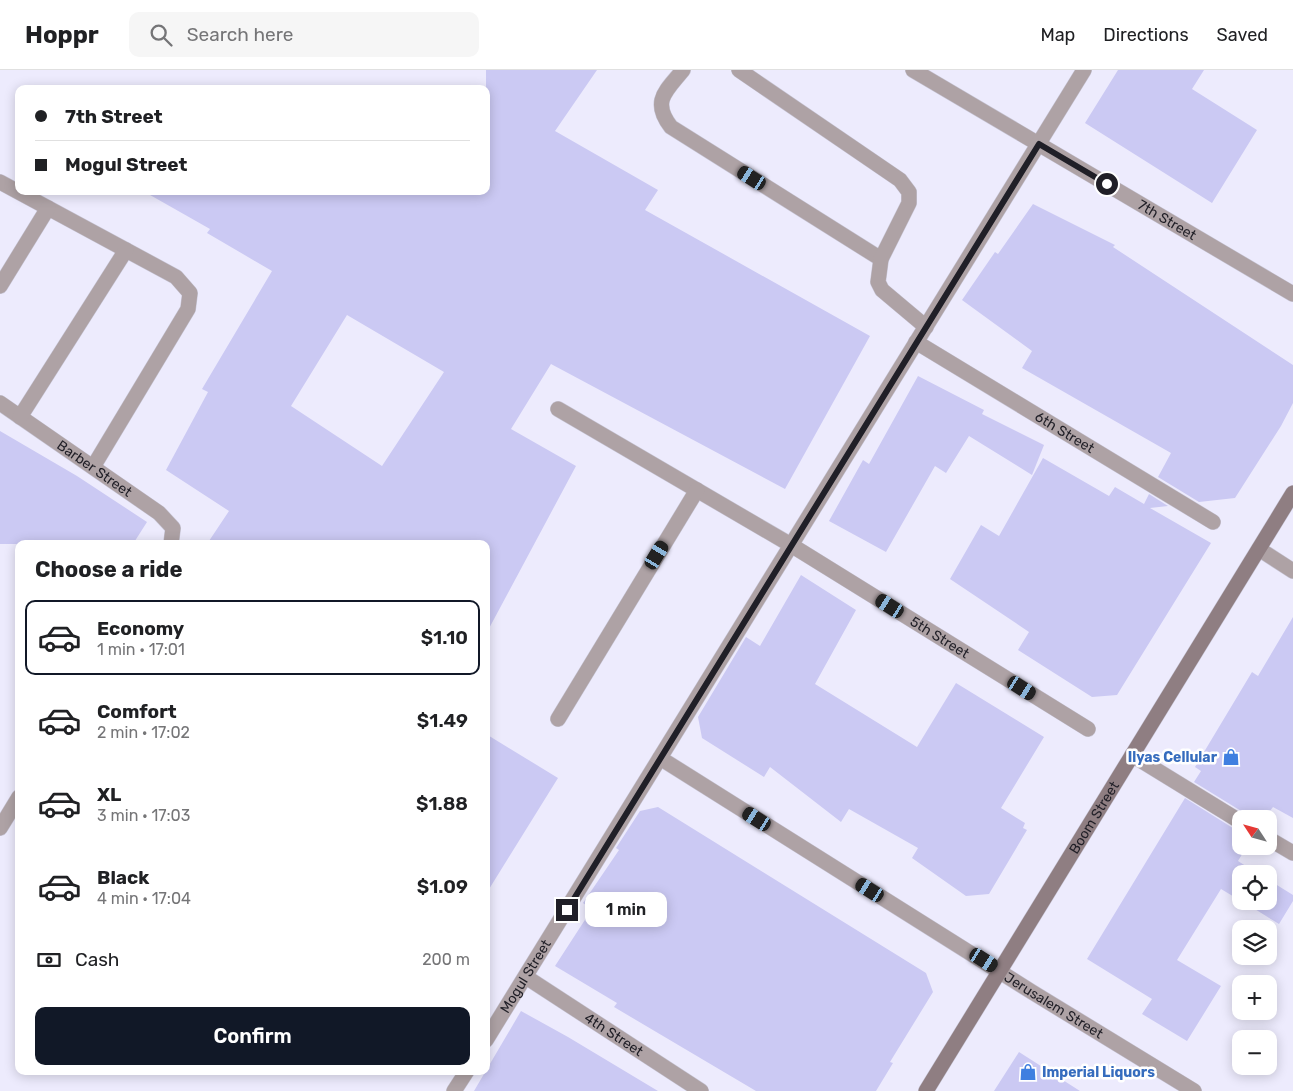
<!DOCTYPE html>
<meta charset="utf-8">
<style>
body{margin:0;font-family:Rubik,sans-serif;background:#f6f6f6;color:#202124;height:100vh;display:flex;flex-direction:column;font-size:19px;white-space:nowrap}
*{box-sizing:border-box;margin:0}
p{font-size:16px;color:#757577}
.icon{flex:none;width:28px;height:28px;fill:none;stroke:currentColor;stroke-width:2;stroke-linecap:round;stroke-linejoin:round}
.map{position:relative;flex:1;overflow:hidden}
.drawer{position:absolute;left:15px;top:470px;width:475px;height:535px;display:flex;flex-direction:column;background:#fff;border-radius:10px;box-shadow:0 2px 12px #0003}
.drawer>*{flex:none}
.banner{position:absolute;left:15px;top:15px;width:475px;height:110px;border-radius:10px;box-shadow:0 2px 12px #0003;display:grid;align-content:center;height:110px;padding:0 20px;background:#fff}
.needle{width:32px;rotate:306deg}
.tools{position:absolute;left:1232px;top:740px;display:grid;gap:10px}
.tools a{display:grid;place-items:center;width:45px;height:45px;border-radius:10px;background:#fff;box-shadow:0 2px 12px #0003;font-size:25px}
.end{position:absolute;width:22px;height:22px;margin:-11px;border:6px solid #201f27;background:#fff;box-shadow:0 0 0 2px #fff}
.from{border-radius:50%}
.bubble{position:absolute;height:35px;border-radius:10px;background:#fff;box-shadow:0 2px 12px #0003;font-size:16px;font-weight:600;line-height:35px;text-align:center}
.car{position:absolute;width:15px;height:30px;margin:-15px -8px;border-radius:6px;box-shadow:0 0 4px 1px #0007;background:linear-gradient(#222 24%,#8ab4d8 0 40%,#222 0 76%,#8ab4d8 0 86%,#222 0)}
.banner b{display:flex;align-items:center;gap:18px;height:48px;font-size:19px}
.banner b+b{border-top:1px solid #e0e0e0}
.banner i{width:12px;height:12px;background:#202124}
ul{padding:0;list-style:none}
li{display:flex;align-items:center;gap:15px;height:75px;margin:0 10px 8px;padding:0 10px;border:2px solid transparent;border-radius:10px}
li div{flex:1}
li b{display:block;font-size:19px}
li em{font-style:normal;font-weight:600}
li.current{border-color:#111827}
li>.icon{width:45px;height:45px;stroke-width:1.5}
h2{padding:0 20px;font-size:22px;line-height:60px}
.pay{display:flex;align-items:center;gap:12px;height:55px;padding:0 20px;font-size:19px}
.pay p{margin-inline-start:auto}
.cta{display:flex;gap:10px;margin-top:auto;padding:10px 20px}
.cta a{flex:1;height:58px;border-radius:10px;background:#111827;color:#fff;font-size:20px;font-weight:600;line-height:58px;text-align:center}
header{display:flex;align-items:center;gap:30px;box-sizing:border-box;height:70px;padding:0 25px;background:#fff;border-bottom:1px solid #e0e0e0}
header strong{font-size:24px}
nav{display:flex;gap:28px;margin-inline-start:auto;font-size:18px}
.search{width:350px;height:45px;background:#f6f6f6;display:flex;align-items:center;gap:12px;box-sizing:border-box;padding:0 18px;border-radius:10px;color:#757577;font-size:19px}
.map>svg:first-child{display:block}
.building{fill:#cbc9f3;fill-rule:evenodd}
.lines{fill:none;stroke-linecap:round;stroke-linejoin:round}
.lane-casing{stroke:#c8c6d6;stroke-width:16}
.street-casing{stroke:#c8c6d6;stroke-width:16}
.secondary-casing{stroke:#c8c6d6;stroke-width:16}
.lane{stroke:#aea2a5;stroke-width:15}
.street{stroke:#aea2a5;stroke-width:15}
.secondary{stroke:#8f7e82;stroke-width:15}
.route{stroke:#201f27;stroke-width:6}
.labels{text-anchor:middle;stroke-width:5;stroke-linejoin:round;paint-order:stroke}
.street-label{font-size:14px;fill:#201f27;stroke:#fff}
.shop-label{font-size:14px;font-weight:bold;fill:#366cbe;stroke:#fff;text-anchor:end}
</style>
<header>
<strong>Hoppr</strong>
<div class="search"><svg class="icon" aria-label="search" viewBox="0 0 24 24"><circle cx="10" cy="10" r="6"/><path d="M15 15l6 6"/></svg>Search here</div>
<nav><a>Map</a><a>Directions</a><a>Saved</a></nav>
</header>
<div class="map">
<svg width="1293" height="1021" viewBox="0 0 1293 1021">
<rect width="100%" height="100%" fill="#edebfd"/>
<!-- building -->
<path class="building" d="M486,0H597L555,61L658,120L645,140L870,266L785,419L551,294L511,359L576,396L486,564V474H207L229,441L166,400L208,322L202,319L272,201L207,163L210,159L143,121H486ZM347,245L444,302L382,396L291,336Z
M1118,0H1204L1192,19L1257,60L1212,133L1085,53Z
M1033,134L1115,175L1113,177L1293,295V333L1281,356L1235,428L1199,432L1158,407L1171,383L1022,298L1032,281L962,230L995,182L998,184Z
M918,306L984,340L982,344L1044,375L1032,405L969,366L946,403L935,396L886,482L829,451L863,390L869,394Z
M0,361L77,406L147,452L133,474H0Z
M1043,388L1109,426L1115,417L1144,434L1149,424L1168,436L1150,438L1211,473L1117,625L1092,627L1018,580L1029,562L950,509L981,455L999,466Z
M801,505L856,540L815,614L917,677L956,613L1044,667L1001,738L1025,753L1023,758L1027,760L989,824L966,826L912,788L918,778L849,739L841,752L770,697L764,707L702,668L698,647L746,567L760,576Z
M1293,547V748L1273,737L1264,749H1250L1246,744L1194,712L1201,701L1195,697L1252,602L1258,606Z
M486,664L558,708L486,824Z
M1185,728L1236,760L1241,761V776H1247L1238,791L1258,804H1241V831L1221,819L1177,890L1221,916L1187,971L1142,944L1152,929L1087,889Z
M658,737L926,903L933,922L890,992L893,993L876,1021H756L614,937L617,933L555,896L592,839L583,833L619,780L616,778L640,741Z
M1269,810L1293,825V831L1279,854L1242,831H1269Z
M521,941L568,967L658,1021H474Z
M1019,982L1080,1021H994Z"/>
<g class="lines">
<!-- lane casing -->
<g class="lane-casing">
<g id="lane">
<path d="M683,0C666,21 651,31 671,57L881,189"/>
<path d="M739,0L900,110L909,122V133L881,189L878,212L882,220L926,257"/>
<path d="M0,112L176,207L190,223L188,239L93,397"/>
<path d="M0,216L48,138"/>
<path id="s1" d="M0,333L159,443L173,458L171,474"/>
<path d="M558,339L791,475"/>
<path d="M20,347L126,180"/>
<path d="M558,649L697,420"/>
<path d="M0,758L19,727"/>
</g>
</g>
<!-- street casing -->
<g class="street-casing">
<g id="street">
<path id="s2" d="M913,0L1293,224"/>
<path id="s3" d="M916,272L1213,452"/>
<path id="s4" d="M791,475L1088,659"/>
<path d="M1259,479L1293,501"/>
<path d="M1132,685L1241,752"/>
<path id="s5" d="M660,688L1032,922L1194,1021"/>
<path d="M1269,769L1293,783"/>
<path id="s6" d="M526,907L701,1021"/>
<path id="s7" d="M486,970L1084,0"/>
<path d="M454,1021L467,1001"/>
</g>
</g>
<!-- secondary casing -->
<g class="secondary-casing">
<g id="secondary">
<path id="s8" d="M926,1021L1293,423"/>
</g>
</g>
<!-- lane -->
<use href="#lane" class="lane"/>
<!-- street -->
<use href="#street" class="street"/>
<!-- secondary -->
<use href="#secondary" class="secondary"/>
</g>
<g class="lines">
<!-- route -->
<path class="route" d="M567,840L1039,74L1107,114"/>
</g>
<!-- icons -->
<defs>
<g id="shop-bare" transform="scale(1.35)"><path d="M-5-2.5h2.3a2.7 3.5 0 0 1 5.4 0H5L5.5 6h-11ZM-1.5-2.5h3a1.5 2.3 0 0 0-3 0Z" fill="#3f7fe0" stroke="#fff" stroke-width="2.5" paint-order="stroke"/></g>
</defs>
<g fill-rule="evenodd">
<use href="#shop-bare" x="1231" y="687"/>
<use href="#shop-bare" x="1028" y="1002"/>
</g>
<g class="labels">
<!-- street labels -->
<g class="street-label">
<text dy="5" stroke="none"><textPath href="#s2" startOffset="295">7th Street</textPath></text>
<text dy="5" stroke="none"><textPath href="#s3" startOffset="174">6th Street</textPath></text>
<text dy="5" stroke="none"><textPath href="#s1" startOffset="115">Barber Street</textPath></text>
<text dy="5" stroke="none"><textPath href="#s4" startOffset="175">5th Street</textPath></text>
<text dy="5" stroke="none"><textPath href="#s8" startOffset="321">Boom Street</textPath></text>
<text dy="5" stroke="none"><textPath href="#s7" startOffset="75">Mogul Street</textPath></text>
<text dy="5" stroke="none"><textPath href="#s5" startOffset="465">Jerusalem Street</textPath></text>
<text dy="5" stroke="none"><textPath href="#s6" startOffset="105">4th Street</textPath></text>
</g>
<!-- shop labels -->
<g class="shop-label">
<text x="1217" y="692">Ilyas Cellular</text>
<text x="1042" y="1007" text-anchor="start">Imperial Liquors</text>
</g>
</g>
</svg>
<div class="tools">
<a><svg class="needle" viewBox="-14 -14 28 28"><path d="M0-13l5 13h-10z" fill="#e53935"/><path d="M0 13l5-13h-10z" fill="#757577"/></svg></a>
<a><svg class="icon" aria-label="locate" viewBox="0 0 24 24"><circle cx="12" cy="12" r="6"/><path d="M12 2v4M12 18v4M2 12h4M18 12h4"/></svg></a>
<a><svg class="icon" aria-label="layers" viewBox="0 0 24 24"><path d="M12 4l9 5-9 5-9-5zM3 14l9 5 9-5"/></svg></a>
<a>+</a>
<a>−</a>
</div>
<i class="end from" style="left:1107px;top:114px"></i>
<i class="end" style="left:567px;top:840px"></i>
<div class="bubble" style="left:585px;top:822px;width:82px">1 min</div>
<i class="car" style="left:752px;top:108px;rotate:302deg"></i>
<i class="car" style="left:657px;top:485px;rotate:31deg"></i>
<i class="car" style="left:890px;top:536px;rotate:302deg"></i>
<i class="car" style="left:1022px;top:618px;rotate:122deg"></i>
<i class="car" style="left:757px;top:749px;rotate:302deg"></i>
<i class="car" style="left:870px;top:820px;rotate:302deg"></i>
<i class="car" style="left:984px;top:890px;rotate:122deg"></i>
<div class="banner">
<b><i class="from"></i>7th Street</b>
<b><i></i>Mogul Street</b>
</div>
<section class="drawer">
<h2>Choose a ride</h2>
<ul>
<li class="current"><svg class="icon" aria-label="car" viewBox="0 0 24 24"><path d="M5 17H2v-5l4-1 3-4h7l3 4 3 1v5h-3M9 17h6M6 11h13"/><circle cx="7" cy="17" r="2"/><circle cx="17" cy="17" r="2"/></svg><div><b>Economy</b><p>1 min · 17:01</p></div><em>$1.10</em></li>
<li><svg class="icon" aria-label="car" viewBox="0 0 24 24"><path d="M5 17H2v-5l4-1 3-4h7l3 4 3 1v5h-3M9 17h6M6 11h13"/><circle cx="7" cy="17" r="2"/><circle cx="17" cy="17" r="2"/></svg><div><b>Comfort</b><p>2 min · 17:02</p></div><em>$1.49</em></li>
<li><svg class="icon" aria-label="car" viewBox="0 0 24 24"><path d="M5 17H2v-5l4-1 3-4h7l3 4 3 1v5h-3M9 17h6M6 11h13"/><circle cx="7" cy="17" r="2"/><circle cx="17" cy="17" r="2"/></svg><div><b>XL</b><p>3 min · 17:03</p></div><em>$1.88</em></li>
<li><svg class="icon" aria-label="car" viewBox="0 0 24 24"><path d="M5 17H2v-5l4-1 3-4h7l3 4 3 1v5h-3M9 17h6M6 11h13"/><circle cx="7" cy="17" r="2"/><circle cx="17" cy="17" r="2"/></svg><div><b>Black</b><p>4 min · 17:04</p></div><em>$1.09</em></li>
</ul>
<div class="pay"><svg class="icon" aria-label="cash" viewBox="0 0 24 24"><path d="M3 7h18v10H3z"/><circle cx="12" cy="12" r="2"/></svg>Cash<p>200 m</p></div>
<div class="cta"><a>Confirm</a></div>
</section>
</div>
